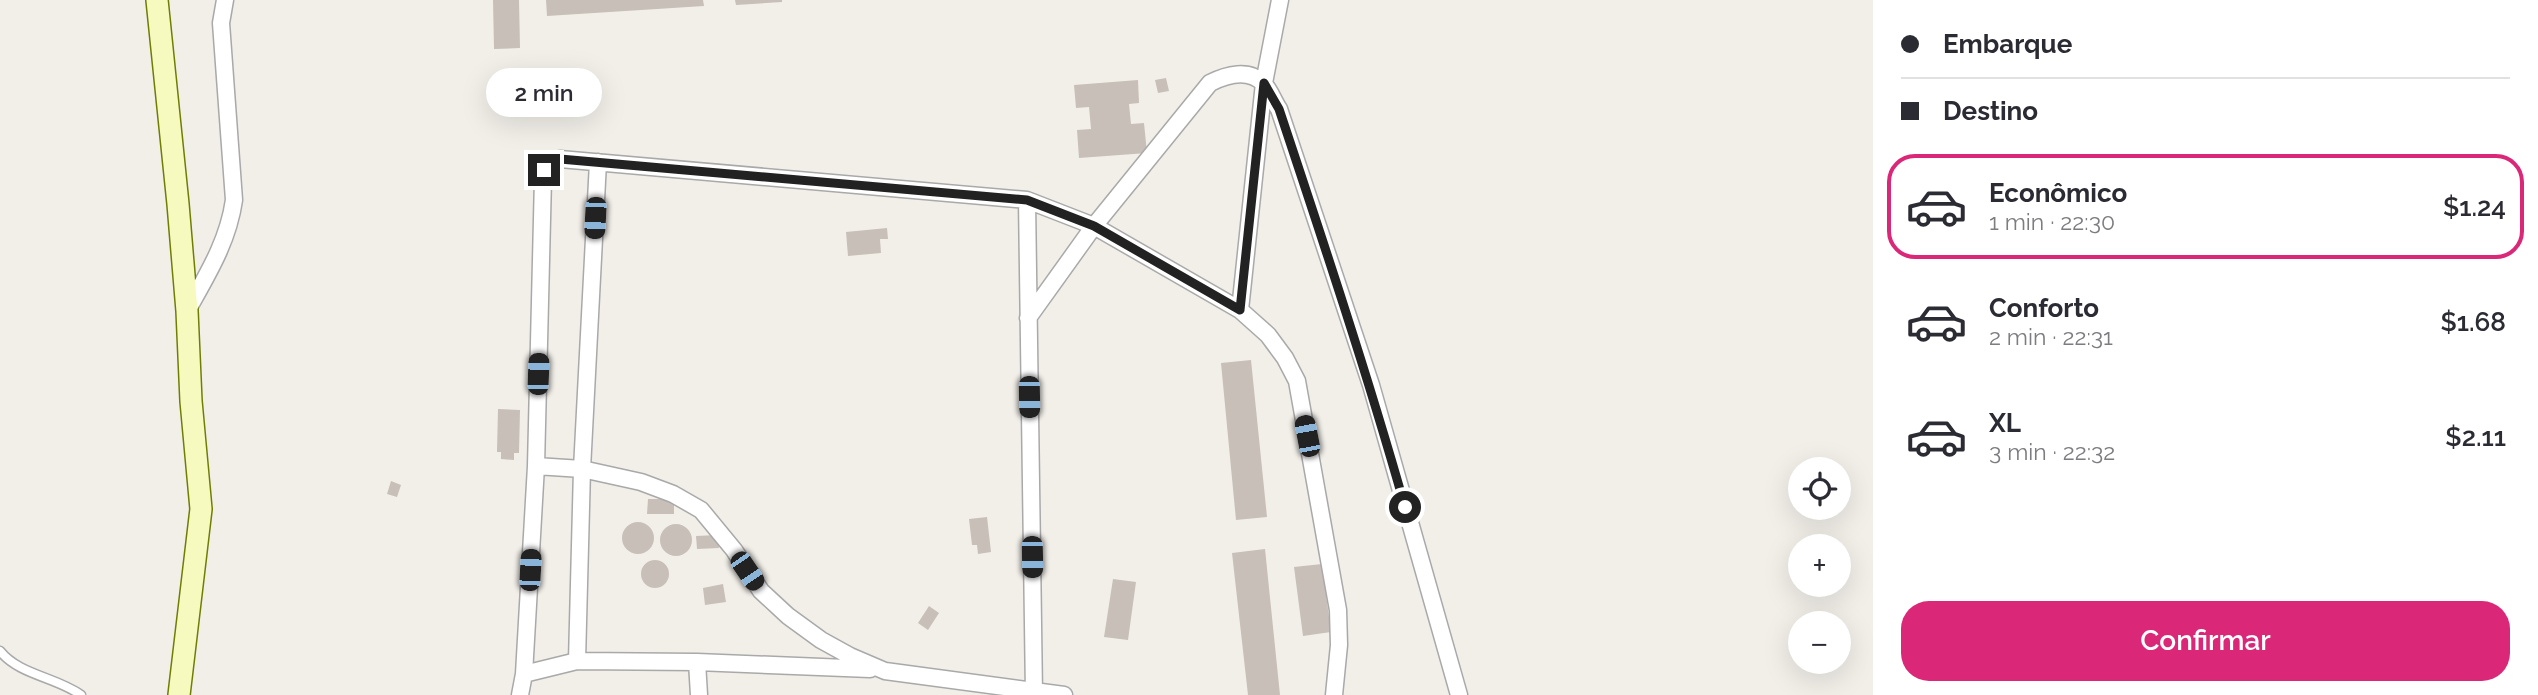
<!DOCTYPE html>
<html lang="pt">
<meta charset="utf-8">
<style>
body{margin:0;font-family:Raleway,sans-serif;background:#f7f7f7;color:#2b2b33;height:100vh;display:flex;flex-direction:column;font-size:26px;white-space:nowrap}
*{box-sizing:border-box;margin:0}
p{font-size:23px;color:#7c7c81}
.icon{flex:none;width:38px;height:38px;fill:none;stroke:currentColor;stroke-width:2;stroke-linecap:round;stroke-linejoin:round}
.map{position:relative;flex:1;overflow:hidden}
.sheet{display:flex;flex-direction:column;background:#fff;width:665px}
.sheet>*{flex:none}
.guide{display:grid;align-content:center;height:154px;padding:0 28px;background:#fff}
.buttons{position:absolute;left:1788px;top:457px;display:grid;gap:14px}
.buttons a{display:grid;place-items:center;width:63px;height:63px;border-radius:50%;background:#fff;box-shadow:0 7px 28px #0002;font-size:35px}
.end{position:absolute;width:32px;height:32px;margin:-16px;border:9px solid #222;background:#fff;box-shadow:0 0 0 4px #fff}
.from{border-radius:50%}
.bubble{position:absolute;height:49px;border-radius:24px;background:#fff;box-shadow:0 7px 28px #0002;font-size:23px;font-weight:600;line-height:49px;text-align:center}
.car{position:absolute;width:21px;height:42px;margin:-21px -10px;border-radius:9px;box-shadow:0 0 5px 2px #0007;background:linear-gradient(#222 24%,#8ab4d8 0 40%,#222 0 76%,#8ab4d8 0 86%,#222 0)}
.guide b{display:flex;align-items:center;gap:24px;height:66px;font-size:26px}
.guide b+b{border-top:2px solid #e1e1e2}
.guide i{width:18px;height:18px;background:#2b2b33}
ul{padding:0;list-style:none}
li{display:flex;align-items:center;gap:21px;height:105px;margin:0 14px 10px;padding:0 14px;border:4px solid transparent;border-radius:28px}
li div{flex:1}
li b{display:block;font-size:26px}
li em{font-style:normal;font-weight:600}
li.current{border-color:#db2777}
li>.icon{width:63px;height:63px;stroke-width:1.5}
.primary-button{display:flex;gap:14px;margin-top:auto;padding:14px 28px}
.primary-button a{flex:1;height:80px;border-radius:28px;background:#db2777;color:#fff;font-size:28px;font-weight:600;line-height:80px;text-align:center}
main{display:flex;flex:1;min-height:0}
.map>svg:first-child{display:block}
.building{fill:#c7bfb8}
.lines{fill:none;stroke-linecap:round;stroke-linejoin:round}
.lane-casing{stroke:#a9a9a9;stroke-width:11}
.street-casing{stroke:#a9a9a9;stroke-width:19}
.secondary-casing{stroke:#707d05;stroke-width:24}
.lane{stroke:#fff;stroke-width:8}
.street{stroke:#fff;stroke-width:16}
.secondary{stroke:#f7fabf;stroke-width:21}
.route{stroke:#222;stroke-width:9}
</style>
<main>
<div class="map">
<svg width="1873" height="695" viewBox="0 0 1873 695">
<rect width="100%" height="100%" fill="#f2efe9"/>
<!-- building -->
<path class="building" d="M493,0H519L520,48L494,49Z
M546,0H703L704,6L547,16Z
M735,0H782V2L736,5Z
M1166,78L1169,91L1158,93L1155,80Z
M1138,80L1139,103L1129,104L1131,124L1144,123L1147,153L1079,158L1077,130L1091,129L1089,107L1076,108L1074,85Z
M887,228L888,239H880L881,253L848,256L846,232Z
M1251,360L1267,517L1236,520L1221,363Z
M498,409L520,410L519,453H514V460L501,459V452H497Z
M391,481L401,485L397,497L387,494Z
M648,499H674V514H647Z
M987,517L991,552L978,554L977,545H972L969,519Z
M622 538a16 16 0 1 1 32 0a16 16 0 1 1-32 0Z
M660 540a16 16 0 1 1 32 0a16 16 0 1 1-32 0Z
M718,535L719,548L697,549L696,536Z
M1265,549L1280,695H1248L1232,553Z
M641 574a14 14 0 1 1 28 0a14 14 0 1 1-28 0Z
M1322,564L1331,632L1303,636L1294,567Z
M1113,579L1136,582L1128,640L1104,637Z
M723,584L726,602L705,605L703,588Z
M929,606L939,613L928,630L918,623Z"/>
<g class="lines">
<!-- lane casing -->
<g class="lane-casing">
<path id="lane" d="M0,651C19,675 56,677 81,695"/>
</g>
<!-- street casing -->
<g class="street-casing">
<path id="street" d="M1027,200L1094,226L1240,310L1268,335L1285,358L1297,381L1338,610L1339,645L1334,695
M1240,310L1264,83L1280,0
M187,311C207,275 228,242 234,200L221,23L225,0
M1028,318L1094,226L1210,83C1226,75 1249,68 1264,84C1270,90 1274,102 1279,109L1371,385L1459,695
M536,466L582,469L641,482L673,494L701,510L734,550L761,591L788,616L821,640L850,656L885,671L1064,695
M577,661L582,469L598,162
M697,662L699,695
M524,674L577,661L697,662L870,669
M520,695L524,674L536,466L543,178L548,161L560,159L1027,200L1034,695"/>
</g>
<!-- secondary casing -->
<g class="secondary-casing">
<path id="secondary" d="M157,0L178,204L187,311L191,401L201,509L179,695"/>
</g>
<!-- lane -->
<use href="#lane" class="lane"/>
<!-- street -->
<use href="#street" class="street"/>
<!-- secondary -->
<use href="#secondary" class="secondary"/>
</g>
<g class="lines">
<!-- route -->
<path class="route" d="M544,170L548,161L560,159L1027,200L1094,226L1240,310L1264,83L1279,109C1323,241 1367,373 1405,507"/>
</g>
</svg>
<div class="buttons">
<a><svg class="icon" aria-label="locate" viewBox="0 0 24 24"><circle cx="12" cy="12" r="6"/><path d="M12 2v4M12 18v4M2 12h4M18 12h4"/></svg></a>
<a>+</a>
<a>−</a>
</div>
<i class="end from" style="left:1405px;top:507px"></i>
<i class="end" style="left:544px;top:170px"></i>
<div class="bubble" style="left:486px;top:68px;width:116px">2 min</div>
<i class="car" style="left:595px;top:218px;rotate:183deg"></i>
<i class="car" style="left:538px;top:374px;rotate:2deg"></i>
<i class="car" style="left:1029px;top:397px;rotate:179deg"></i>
<i class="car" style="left:1307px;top:436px;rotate:349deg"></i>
<i class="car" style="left:1032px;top:557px;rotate:179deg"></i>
<i class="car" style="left:530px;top:570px;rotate:3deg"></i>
<i class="car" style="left:747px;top:571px;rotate:146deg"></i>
</div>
<section class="sheet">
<div class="guide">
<b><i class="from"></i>Embarque</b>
<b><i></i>Destino</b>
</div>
<ul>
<li class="current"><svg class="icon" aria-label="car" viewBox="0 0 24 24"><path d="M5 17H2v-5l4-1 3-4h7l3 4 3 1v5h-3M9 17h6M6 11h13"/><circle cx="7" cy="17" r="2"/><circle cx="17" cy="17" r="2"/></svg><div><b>Econômico</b><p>1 min · 22:30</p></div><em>$1.24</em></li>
<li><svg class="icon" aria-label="car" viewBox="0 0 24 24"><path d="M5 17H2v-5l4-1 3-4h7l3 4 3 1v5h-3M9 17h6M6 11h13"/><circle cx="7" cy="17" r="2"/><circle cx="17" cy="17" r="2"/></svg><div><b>Conforto</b><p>2 min · 22:31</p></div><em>$1.68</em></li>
<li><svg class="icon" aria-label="car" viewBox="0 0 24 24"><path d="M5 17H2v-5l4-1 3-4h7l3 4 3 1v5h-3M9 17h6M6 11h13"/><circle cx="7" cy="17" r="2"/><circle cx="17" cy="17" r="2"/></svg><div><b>XL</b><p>3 min · 22:32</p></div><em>$2.11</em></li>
</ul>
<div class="primary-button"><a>Confirmar</a></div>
</section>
</main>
